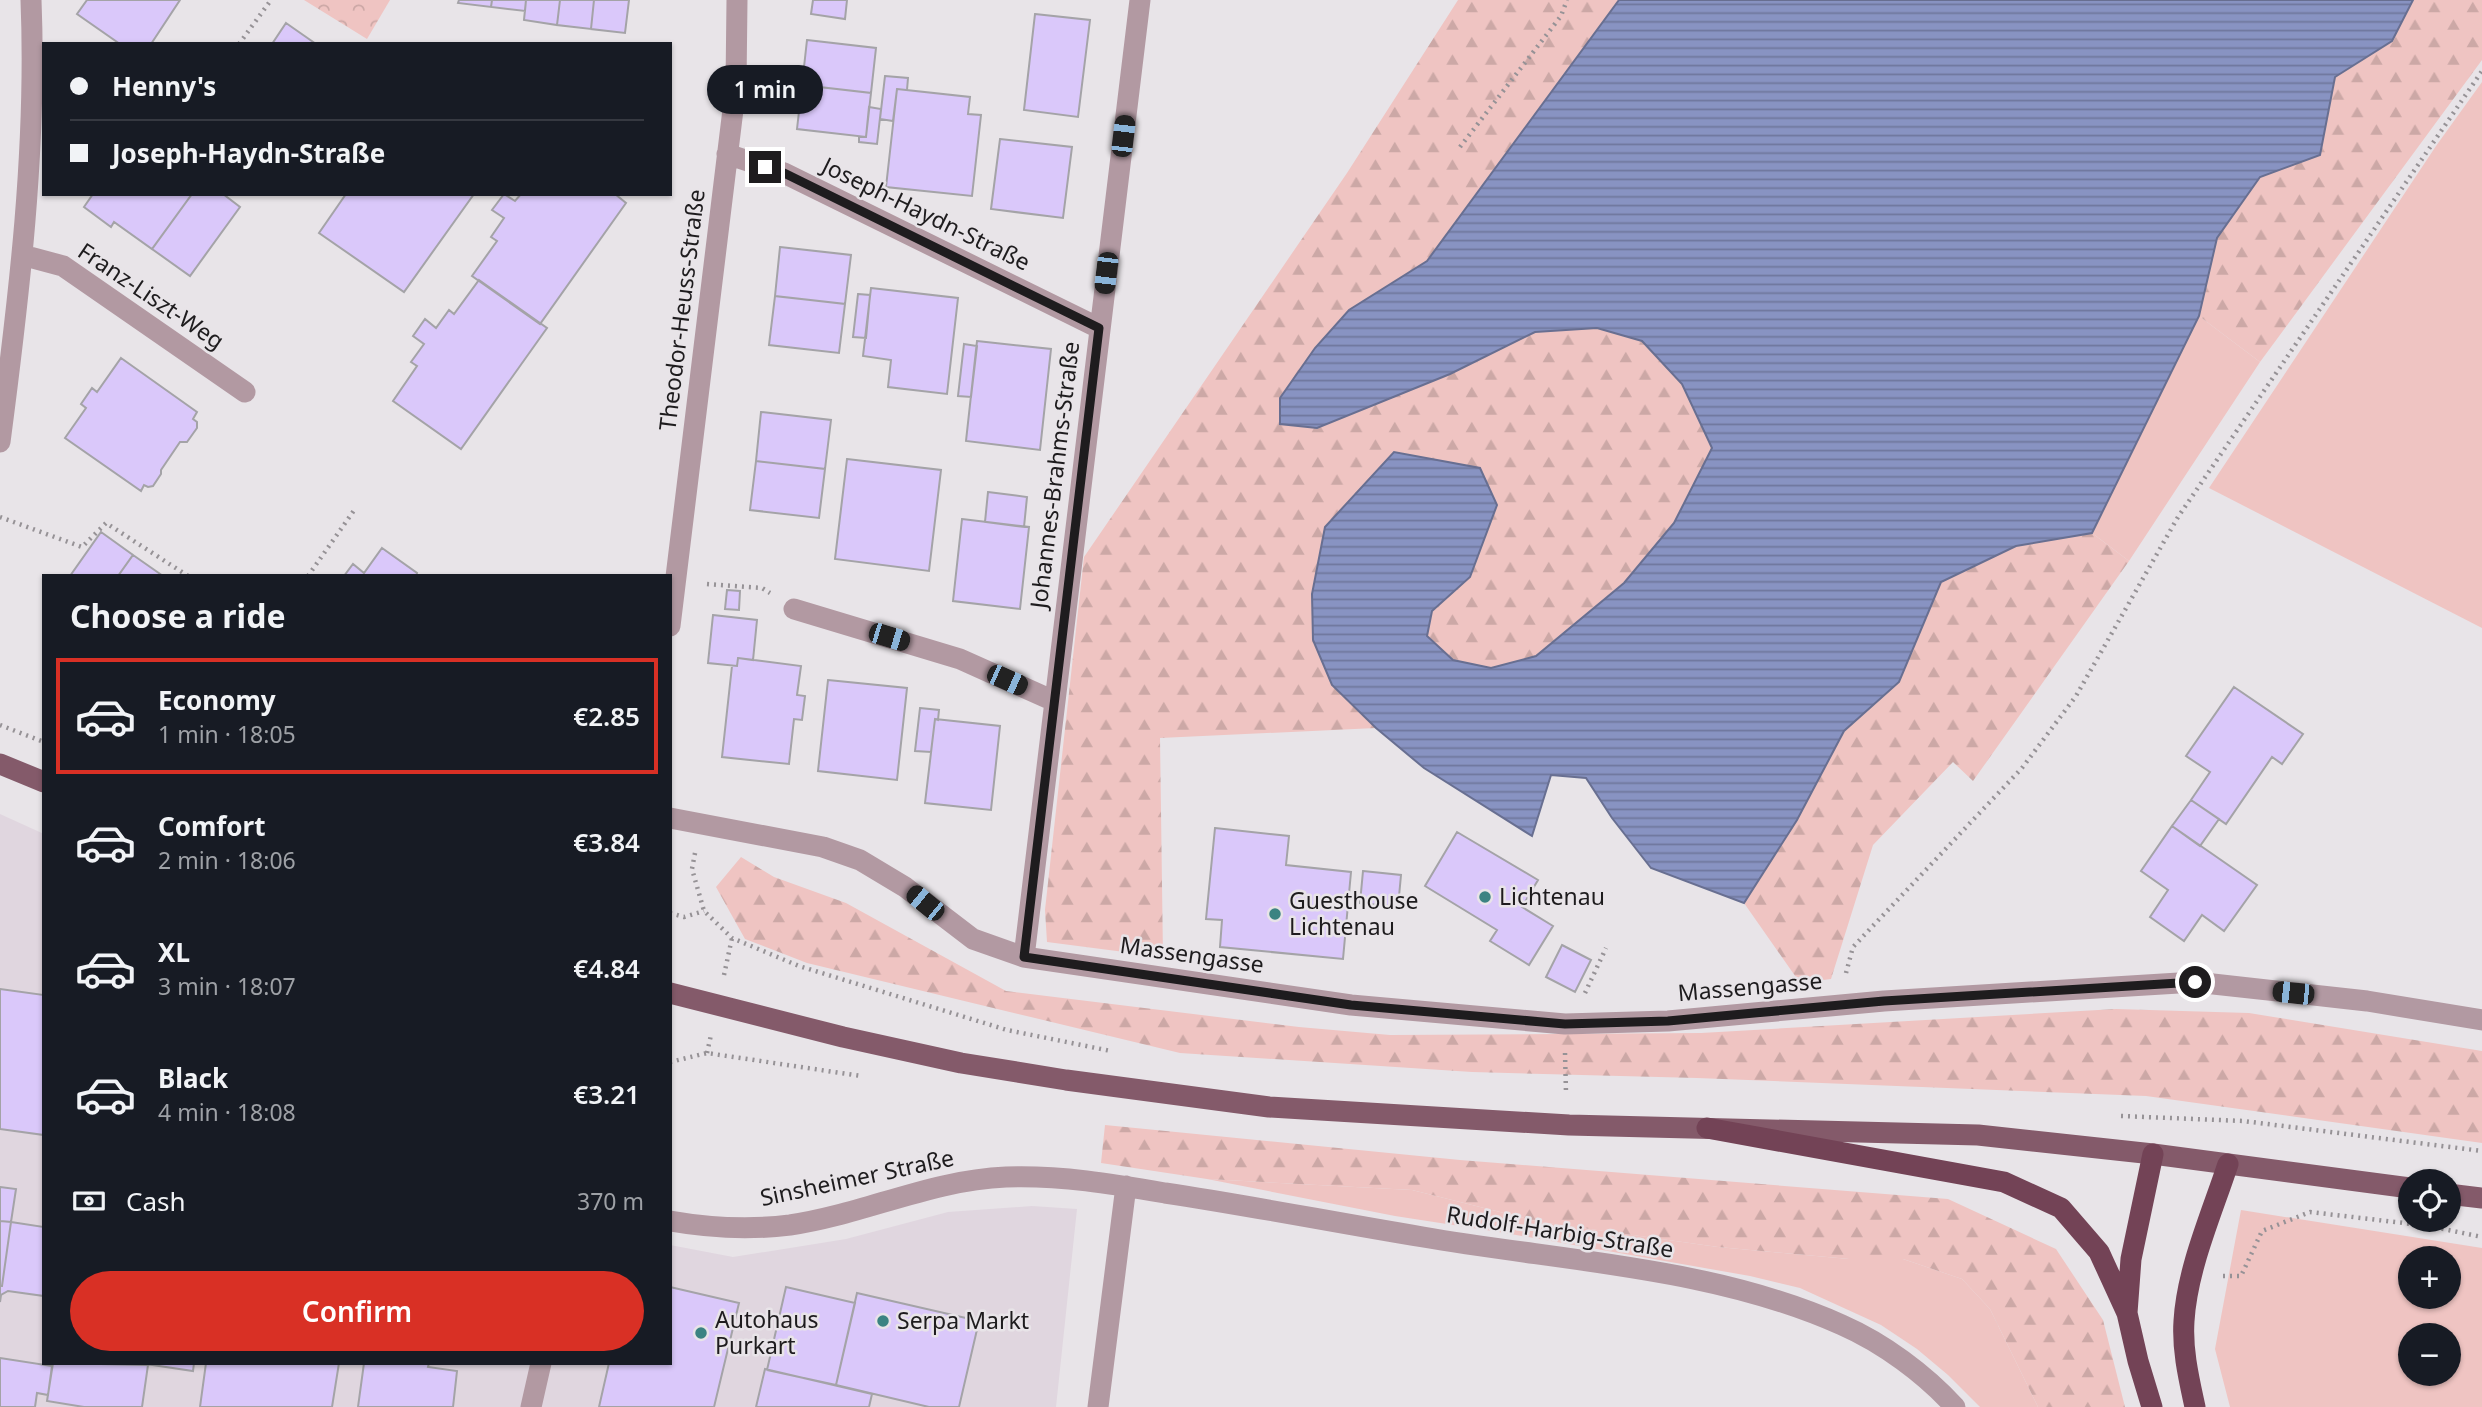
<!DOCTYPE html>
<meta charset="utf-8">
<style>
body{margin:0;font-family:"Noto Sans",sans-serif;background:#20242c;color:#f1f3f6;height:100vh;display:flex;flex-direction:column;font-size:26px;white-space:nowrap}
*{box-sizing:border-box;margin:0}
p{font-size:23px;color:#9ea1a6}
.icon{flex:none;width:38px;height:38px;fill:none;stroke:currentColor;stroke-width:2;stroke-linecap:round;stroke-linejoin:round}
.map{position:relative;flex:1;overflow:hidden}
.drawer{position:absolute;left:42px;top:574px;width:630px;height:791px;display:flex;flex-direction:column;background:#171b24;border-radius:0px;box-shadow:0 2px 5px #0004}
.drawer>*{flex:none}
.hud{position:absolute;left:42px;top:42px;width:630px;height:154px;border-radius:0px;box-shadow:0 2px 5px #0004;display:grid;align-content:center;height:154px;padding:0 28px;background:#171b24}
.buttons{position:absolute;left:2398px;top:1169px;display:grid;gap:14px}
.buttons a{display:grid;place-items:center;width:63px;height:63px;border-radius:50%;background:#171b24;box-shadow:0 2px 5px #0004;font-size:35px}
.end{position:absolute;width:32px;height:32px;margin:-16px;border:9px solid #1e1c1e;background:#fff;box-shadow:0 0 0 4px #fff}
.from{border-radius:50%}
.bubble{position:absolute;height:49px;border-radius:24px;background:#171b24;box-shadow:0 2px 5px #0004;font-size:23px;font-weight:600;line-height:49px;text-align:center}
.car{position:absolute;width:21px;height:42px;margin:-21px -10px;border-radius:9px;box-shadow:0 0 5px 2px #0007;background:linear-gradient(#222 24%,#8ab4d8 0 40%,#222 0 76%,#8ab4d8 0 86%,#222 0)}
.hud b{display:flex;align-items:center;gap:24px;height:66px;font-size:26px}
.hud b+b{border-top:2px solid #363941}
.hud i{width:18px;height:18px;background:#f1f3f6}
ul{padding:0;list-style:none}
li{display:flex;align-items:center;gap:21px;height:116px;margin:0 14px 10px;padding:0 14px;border:4px solid transparent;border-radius:0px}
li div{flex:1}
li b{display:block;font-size:26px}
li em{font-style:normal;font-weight:600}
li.current{border-color:#d93025}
li>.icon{width:63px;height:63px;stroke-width:1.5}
h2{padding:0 28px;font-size:32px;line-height:84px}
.pay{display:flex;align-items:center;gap:18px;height:77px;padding:0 28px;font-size:26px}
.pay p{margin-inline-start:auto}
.button{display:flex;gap:14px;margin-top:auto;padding:14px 28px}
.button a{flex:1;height:80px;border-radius:42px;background:#d93025;color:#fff;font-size:28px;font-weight:600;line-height:80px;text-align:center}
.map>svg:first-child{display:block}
.built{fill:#e0d6df}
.green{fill:#efc4c2;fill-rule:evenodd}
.forest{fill:url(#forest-firs)}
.park{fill:url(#park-crowns)}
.water{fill:url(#water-rules);stroke:#686f91;stroke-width:2}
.building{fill:#dac8fa;stroke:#a4a3a7;stroke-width:2}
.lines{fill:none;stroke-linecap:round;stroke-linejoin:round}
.path{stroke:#969296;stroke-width:4.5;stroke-dasharray:2 5;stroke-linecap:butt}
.minor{stroke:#b299a2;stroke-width:21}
.major{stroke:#845a6a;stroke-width:21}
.highway{stroke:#734356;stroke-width:21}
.route{stroke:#1e1c1e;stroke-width:9}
.poi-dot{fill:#3b8382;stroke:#e8e4e8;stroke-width:2.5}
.labels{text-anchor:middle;stroke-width:5;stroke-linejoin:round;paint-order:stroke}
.street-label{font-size:23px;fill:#1e1c1e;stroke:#e8e4e8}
.poi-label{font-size:23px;fill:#1e1c1e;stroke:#e8e4e8;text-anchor:start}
</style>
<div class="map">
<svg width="2482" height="1407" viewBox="0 0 2482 1407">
<defs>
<pattern id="forest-firs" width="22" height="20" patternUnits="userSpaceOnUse" patternTransform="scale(1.75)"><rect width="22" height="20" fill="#efc4c2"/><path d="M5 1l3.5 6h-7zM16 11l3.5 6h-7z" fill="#cca8a6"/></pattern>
<pattern id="park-crowns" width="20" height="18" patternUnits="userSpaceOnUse" patternTransform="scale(1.75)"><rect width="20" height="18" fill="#efc4c2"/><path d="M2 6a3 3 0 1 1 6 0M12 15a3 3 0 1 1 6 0" fill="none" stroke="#cca8a6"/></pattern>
<pattern id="water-rules" width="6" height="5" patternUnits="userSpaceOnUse" patternTransform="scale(1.75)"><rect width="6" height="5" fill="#8893c2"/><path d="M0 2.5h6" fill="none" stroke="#6f779d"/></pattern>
</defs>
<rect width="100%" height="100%" fill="#e8e4e8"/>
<!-- built -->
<path class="built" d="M0,814L44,834V1363H670V1245L733,1257L846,1239L948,1212L1032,1206L1077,1209L1056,1407H0Z"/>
<!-- green -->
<path class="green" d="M2482,82V628L2209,488L2436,146Z
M2199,316L2260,362L2129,561L2092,533Z
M1207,1179L1412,1190L1540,1222L1718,1247L1849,1259H1903L1962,1279L1990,1309L2038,1407H1980L1948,1375L1917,1349L1881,1325L1800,1288L1750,1276L1505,1233L1395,1216Z
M2241,1210L2482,1248V1407H2230L2215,1349ZM2410,1258H2448V1297H2410ZM2410,1335H2448V1374H2410Z"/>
<!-- forest -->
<path class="forest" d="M1458,0H1619L1427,261L1349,310L1280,423L1317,428L1450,374L1535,332L1597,328L1642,341L1682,384L1712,448L1674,523L1624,583L1536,656L1491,668L1453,660L1427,636L1432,611L1470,577L1332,685L1376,728L1160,738L1163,957L1047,942L1045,910L1084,557L1347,173Z
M2413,0H2482V60L2260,362L2199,316L2217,238L2260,177L2320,155L2335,77L2392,41Z
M2092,533L2129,561L1973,781L1953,762L1873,845L1831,979L1800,983L1744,903L1797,820L1844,731L1899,682L1941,582L2016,546Z
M741,857L774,877L846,903L1006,991L1299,1027L1390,1035L1701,1033L2116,1009L2249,1013L2482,1051V1143L2146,1096L1697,1078L1472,1072L1180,1053L807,963L745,939L716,887Z
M1105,1125L1460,1160L1948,1199L2056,1249L2103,1320L2125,1407H2038L1990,1309L1962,1279L1903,1259H1849L1718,1247L1540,1222L1412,1190L1207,1179L1101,1163Z"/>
<!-- park -->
<path class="park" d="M304,0H390L367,39Z"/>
<!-- water -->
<path class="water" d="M1619,0H2413L2392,41L2335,77L2320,155L2260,177L2217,238L2199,316L2092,533L2016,546L1941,582L1899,682L1844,731L1797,820L1744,903L1651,868L1612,818L1586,778L1551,775L1532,836L1424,768L1376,728L1332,685L1313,640L1312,594L1325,527L1394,452L1480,468L1497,505L1470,577L1432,611L1427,636L1453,660L1491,668L1536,656L1624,583L1674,523L1712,448L1682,384L1642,341L1597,328L1535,332L1450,374L1317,428L1280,424V398L1315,348L1349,310L1427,261Z"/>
<!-- building -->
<path class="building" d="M87,0H180L151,44H120L77,14Z
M459,0H492L491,7L458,3Z
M492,0H526L525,11L491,7Z
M526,0H560L557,25L524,20Z
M560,0H594L591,29L557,25Z
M594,0H629L625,33L591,29Z
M813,0H847L845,19L811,14Z
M1035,14L1090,20L1078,117L1024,110Z
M286,23L316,44H272Z
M807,40L876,48L871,93L802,85Z
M885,76L908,78L907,90L897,89L893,121L880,119Z
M802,85L871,93L866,137L797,129Z
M897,89L970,97L968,114L981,115L972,196L886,187Z
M869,107L881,109L877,144L859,142V137H866Z
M1000,139L1072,147L1063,218L991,209Z
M93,194H192L152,249L114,222L111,227L84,207Z
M192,194H223L240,207L190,276L152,249Z
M346,194H474L404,292L319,233Z
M504,194L515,201L521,194H615L626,203L540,324L472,276L497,241L491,237L504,218L492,210Z
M780,247L851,255L845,304L775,296Z
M479,280L547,328L461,449L393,401L417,366L411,362L424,344L413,336L425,319L436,328L449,310L454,314Z
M871,288L958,298L947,394L888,387L891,360L863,356Z
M858,294L870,295L866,338L853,337Z
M775,296L845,304L839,353L769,345Z
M977,341L1051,349L1040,450L966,441Z
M964,344L977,346L971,397L958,396Z
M121,358L197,412L193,419L197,422V428L187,442H180L161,470V474L153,486L148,487L144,485L141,491L65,438L86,408L81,404L92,388L97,392Z
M761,412L831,420L825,469L756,461Z
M847,459L941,470L929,571L835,559Z
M756,461L825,469L819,518L750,510Z
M988,492L1027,497L1024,527L985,522Z
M962,519L1029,527L1020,609L953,601Z
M101,532L133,555L118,576H70Z
M382,548L417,573L416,576H344L353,564L364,573Z
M133,555L163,576H118Z
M727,590L740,591L739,610L725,609Z
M713,615L757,620L753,660L738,658L737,666L708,663Z
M738,658L801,666L797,695L805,696L802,720L794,719L789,764L722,757L732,666H737Z
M828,680L907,688L897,780L818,771Z
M2234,687L2303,734L2282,764L2272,757L2226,824L2191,800L2210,772L2186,756Z
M920,708L939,710L938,720L935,719L931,752L915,751Z
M935,719L1000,726L991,810L925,803Z
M2191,800L2219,819L2200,846L2172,826Z
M2172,826L2257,885L2224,931L2202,915L2184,941L2150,917L2168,890L2141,871Z
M1215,828L1289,836L1286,865L1351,872L1343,959L1220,947L1222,920L1206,919Z
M1457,832L1538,880L1522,907L1553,926L1529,965L1490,941L1497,930L1425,886Z
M1363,871L1401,875L1398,907L1360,903Z
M1562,945L1591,960L1575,992L1546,977Z
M0,989L44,995V1135L0,1129Z
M0,1187L16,1189L11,1222L0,1221Z
M0,1221L11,1222L2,1286H0Z
M11,1222L44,1227V1296L8,1291L1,1295L0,1302V1286H2Z
M670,1287L739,1303L714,1407H599L609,1363H670Z
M786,1287L855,1303L836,1385L767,1370Z
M857,1293L979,1321L959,1407H929L836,1385Z
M0,1358L52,1366L48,1395L37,1393L35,1407H0Z
M53,1363L148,1365L142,1407H84L47,1401Z
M139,1363H194L193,1371Z
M206,1363H339L332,1407H200Z
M364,1363H429L428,1367L457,1371L453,1407H358Z
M765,1369L872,1394L869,1407H756Z"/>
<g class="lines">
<!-- path -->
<path class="path" d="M239,44L271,0
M1460,147L1561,16L1567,0
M0,517L82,547L106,523L188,576
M308,576L355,509
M707,584L762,588L770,593
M0,725L44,742
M695,853L692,869L704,911L732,938L799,966L1007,1030L1111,1051
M670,913L684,917L704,911
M1846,973L1853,947L2022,768L2076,696L2178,517L2482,71
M724,975L732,938
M1585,993L1606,948
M707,1053L711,1035
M1565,1053L1566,1093
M670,1062L707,1053L861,1076
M2121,1116L2243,1121L2482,1151
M2223,1276H2241L2262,1231L2310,1212L2429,1226L2482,1237"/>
<!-- minor -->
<path class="minor" d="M727,154L784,173L1099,328
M22,255L63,266L245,392
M0,442C19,297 37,147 31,0
M794,609L960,659L1054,701
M670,626L736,85L737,0
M670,818L823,847L860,860L905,887L973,939L1024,957L1351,1005L1565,1024L1668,1021L1884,1001L2195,982L2367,1001L2482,1020
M1024,957L1140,0
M670,1221C710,1228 750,1230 790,1225C864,1214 931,1180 1006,1177C1060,1175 1113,1184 1165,1193C1252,1206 1337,1223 1423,1237C1561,1261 1713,1267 1842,1325C1883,1343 1925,1374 1955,1407
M531,1407L541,1363
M1098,1407L1126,1186"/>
<!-- major -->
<path class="major" d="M0,764L44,782
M670,993L843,1037L961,1063L1066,1080L1269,1107L1569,1125L1978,1135L2153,1154L2410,1188
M2448,1194L2482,1198"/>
<!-- highway -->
<path class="highway" d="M1707,1128L2004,1182L2061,1208L2099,1252L2127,1313
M2152,1407L2138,1361L2127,1313L2131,1259L2153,1154
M2195,1407C2189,1379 2182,1350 2184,1321C2187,1269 2212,1213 2228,1164"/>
</g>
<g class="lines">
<!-- route -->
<path class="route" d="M765,167L784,173L1099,328L1024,957L1351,1005L1565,1024L1668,1021L1884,1001L2195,982"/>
</g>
<!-- markers -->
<g class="poi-dot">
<circle cx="1485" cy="897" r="7"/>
<circle cx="1275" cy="914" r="7"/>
<circle cx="883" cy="1321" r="7"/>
<circle cx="701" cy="1333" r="7"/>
</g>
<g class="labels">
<!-- street labels -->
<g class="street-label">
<text transform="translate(926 214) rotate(26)" y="8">Joseph-Haydn-Straße</text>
<text transform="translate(151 296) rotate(34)" y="8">Franz-Liszt-Weg</text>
<text transform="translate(682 310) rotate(-83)" y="8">Theodor-Heuss-Straße</text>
<text transform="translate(1055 475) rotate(-83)" y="8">Johannes-Brahms-Straße</text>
<text transform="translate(1192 955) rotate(8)" y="8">Massengasse</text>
<text transform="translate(1750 987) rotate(-5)" y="8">Massengasse</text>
<text transform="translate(857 1178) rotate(-12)" y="8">Sinsheimer Straße</text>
<text transform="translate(1560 1232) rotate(9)" y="8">Rudolf-Harbig-Straße</text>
</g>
<!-- poi labels -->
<g class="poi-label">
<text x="1499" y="905">Lichtenau</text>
<text x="1289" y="909">Guesthouse<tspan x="1289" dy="26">Lichtenau</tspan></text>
<text x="715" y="1328">Autohaus<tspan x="715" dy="26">Purkart</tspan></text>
<text x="897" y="1329">Serpa Markt</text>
</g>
</g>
</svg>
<div class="buttons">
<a><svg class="icon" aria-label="locate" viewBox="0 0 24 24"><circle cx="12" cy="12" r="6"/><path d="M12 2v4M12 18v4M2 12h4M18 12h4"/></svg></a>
<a>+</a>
<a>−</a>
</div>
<i class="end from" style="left:2195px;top:982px"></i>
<i class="end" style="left:765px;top:167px"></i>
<div class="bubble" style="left:707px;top:65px;width:116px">1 min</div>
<i class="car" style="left:1123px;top:136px;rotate:7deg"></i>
<i class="car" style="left:1106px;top:273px;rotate:187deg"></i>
<i class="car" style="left:889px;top:637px;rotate:107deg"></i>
<i class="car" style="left:1007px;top:680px;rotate:114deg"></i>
<i class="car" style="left:925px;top:903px;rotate:309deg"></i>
<i class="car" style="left:2293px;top:993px;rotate:276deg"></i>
<div class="hud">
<b><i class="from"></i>Henny's</b>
<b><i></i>Joseph-Haydn-Straße</b>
</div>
<section class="drawer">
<h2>Choose a ride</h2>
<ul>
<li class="current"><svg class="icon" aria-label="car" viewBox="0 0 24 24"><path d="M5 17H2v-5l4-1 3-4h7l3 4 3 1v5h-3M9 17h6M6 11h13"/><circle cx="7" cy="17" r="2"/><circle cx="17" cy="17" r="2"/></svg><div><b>Economy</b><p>1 min · 18:05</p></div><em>€2.85</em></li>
<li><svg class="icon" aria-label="car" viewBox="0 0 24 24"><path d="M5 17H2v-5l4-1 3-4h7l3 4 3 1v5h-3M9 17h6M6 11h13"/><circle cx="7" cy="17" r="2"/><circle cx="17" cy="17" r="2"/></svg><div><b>Comfort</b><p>2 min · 18:06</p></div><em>€3.84</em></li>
<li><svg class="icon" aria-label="car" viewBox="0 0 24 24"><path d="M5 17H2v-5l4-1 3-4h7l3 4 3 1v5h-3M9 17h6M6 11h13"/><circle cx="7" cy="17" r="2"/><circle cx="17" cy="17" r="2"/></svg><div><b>XL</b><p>3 min · 18:07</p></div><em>€4.84</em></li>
<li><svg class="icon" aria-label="car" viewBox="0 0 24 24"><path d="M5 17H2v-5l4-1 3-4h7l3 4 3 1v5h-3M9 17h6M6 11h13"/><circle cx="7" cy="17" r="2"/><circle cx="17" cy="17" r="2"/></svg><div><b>Black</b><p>4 min · 18:08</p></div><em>€3.21</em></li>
</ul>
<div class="pay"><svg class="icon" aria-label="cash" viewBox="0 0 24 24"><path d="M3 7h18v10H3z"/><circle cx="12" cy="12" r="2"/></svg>Cash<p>370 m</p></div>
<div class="button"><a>Confirm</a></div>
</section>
</div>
